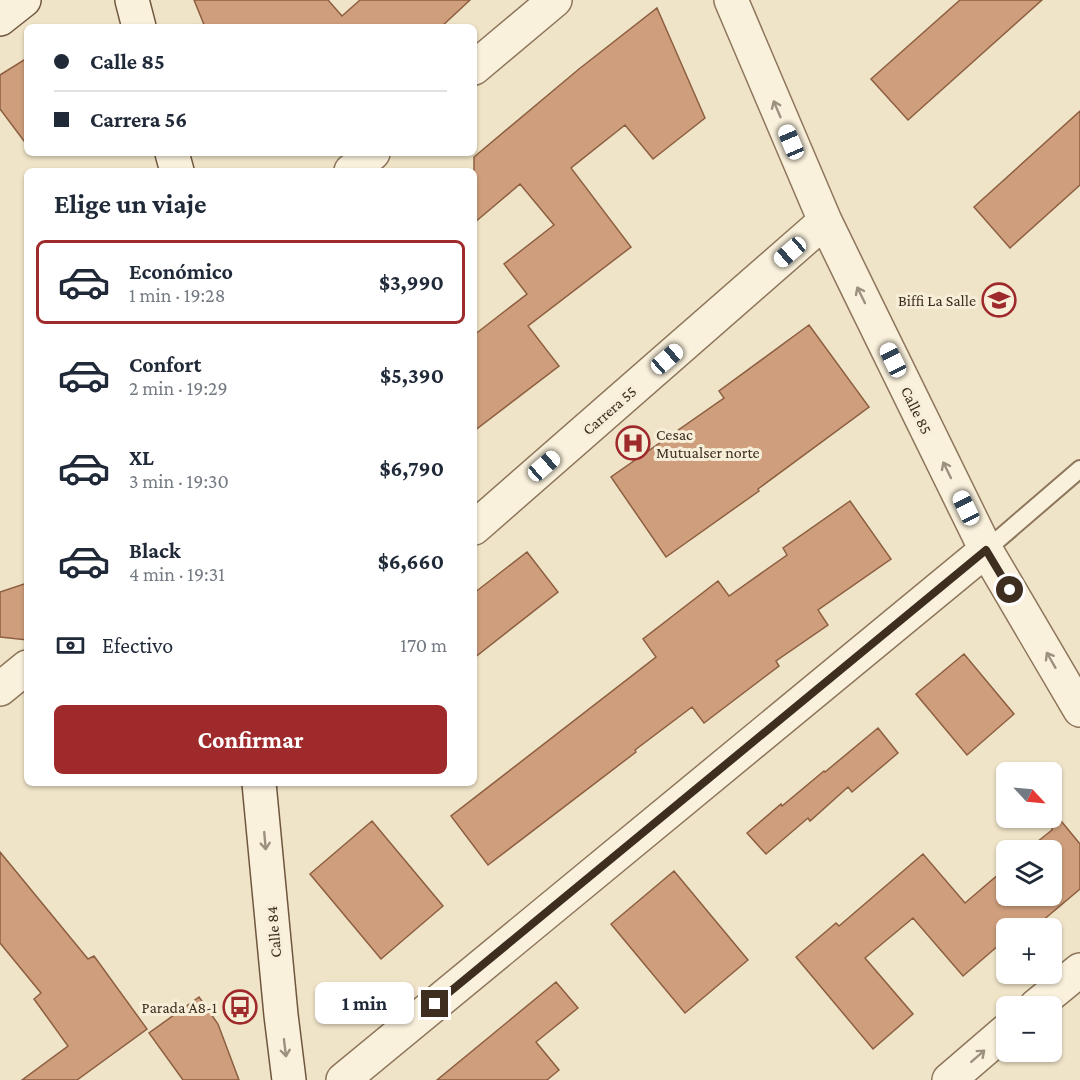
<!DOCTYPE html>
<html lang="es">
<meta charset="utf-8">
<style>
body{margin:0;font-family:"Crimson Pro",serif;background:#f6f6f7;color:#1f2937;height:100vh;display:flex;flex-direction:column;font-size:22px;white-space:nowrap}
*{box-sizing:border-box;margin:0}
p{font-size:20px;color:#747a83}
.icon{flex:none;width:33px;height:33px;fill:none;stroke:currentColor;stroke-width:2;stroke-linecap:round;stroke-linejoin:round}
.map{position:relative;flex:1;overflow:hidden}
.side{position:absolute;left:24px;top:168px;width:453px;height:618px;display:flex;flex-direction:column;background:#fff;border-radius:9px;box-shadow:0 2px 4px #0004}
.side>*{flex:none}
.banner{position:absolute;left:24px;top:24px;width:453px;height:132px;border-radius:9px;box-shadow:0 2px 4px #0004;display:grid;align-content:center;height:132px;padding:0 30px;background:#fff}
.needle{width:39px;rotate:116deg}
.fabs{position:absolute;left:996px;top:762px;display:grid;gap:12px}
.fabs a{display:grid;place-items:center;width:66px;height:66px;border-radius:9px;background:#fff;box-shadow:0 2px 4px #0004;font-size:30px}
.end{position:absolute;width:27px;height:27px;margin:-14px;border:8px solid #3d2e20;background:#fff;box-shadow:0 0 0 3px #fff}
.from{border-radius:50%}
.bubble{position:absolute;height:42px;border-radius:9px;background:#fff;box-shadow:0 2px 4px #0004;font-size:20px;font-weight:700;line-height:42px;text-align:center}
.car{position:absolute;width:18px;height:36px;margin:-18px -9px;border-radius:8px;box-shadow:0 0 4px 2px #0007;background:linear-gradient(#fff 24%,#345 0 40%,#fff 0 76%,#345 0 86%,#fff 0)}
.banner b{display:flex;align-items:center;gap:21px;height:57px;font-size:22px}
.banner b+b{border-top:2px solid #e0e1e3}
.banner i{width:15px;height:15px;background:#1f2937}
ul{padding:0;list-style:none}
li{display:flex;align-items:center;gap:18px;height:84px;margin:0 12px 9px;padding:0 18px;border:3px solid transparent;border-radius:9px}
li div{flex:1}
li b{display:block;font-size:22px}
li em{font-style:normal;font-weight:700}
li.on{border-color:#9e2a2b}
li>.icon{width:54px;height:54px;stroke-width:1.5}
h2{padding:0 30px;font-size:27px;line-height:72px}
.pay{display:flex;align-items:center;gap:15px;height:66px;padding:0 30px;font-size:22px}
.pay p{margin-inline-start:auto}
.primary-button{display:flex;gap:12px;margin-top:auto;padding:12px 30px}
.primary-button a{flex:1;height:69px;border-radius:9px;background:#9e2a2b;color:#fff;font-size:24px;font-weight:700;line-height:69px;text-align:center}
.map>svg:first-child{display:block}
.building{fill:#cf9f7d;stroke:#8d5f41;stroke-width:1.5}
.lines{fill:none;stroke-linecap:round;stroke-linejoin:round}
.lane-casing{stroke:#8d765c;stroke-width:20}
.street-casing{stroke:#8d765c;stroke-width:36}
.secondary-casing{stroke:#6f573f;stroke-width:36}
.lane{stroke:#faf1dc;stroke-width:16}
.street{stroke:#faf1dc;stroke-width:33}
.secondary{stroke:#faf1dc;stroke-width:33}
.oneway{stroke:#9c907e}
.route{stroke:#3d2e20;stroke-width:8}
.labels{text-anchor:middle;stroke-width:6;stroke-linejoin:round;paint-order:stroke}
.poi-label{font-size:16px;fill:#3d2e20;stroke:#f7eed8;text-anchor:end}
.street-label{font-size:16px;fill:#3d2e20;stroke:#f7eed8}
</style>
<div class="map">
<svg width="1080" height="1080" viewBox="0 0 1080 1080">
<rect width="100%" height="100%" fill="#f0e4c8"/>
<!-- building -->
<path class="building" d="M194,0H328L342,16L360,0H470L441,27H205Z
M960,0H1042L908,120L871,79Z
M657,8L705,118L653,159L625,125L571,168L631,247L528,326L559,366L474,431V335L527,294L504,264L554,225L520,184L474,223V157L579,69Z
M27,58V145L0,109V75Z
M1080,111V185L1010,248L974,207Z
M809,325L869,407L758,489L759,491L666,557L611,477L724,398L719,391Z
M850,501L891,559L818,610L828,625L776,661L779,666L704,723L692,707L635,750L636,752L488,865L451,816L656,657L643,639L718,581L729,596L787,555L783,548Z
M527,552L558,592L474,658V593Z
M27,583V640L0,637V592Z
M964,654L1014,714L967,755L916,694Z
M878,728L898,753L852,792L848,787L810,821L808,818L766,854L747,833L781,804L782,806L824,771L825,772Z
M1052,810L1080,844V889L1035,927L1029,920L1019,928H1006V939L963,976L913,918L865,958L913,1014L873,1049L796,957L836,923L839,926L923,854L965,903L1006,868V896H1052V850H1027L1052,830Z
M372,821L443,906L381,959L310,874Z
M0,852L88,959L94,956L147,1029L77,1080H22L68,1046L34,999L41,993L0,943Z
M674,871L748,960L685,1013L611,924Z
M556,982L578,1008L536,1042L559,1070L547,1080H437Z
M199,997L218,1024L239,1080H183L149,1033Z"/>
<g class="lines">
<!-- lane casing -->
<g class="lane-casing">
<path id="lane" d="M986,550L1080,469"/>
</g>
<!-- street casing -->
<g class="street-casing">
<path id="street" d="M731,0L825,221L862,297L986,550L1080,710
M474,68L555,0
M351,171L373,153
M474,528L825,221
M0,689L27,667
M1036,1006L1080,970
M343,1080L986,550
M949,1080L1006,1031"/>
</g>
<!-- secondary casing -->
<g class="secondary-casing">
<path id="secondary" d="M132,0L139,27
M0,19L24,0
M172,153L177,171
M259,783L281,1015L289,1080"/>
</g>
<!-- lane -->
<use href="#lane" class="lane"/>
<!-- street -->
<use href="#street" class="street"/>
<!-- secondary -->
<use href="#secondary" class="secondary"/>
</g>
<!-- one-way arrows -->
<defs><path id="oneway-shaft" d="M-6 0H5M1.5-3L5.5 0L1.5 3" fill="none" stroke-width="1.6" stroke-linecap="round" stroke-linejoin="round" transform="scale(1.5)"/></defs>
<g class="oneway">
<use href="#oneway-shaft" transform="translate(777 109) rotate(-113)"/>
<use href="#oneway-shaft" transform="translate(861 295) rotate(-116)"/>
<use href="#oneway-shaft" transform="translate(947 470) rotate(-116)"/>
<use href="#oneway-shaft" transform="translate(1051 660) rotate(-120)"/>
<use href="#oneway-shaft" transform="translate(265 841) rotate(85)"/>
<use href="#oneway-shaft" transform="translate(285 1048) rotate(83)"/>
<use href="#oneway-shaft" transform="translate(978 1056) rotate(-41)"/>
</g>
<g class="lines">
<!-- route -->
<path class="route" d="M435,1004L986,550L1010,590"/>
</g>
<!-- icons -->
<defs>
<g id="school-ring" transform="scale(1.725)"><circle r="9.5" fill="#f7eed8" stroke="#9e2a2b" stroke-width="1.5"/><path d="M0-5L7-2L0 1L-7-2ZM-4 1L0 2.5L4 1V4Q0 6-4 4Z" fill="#9e2a2b"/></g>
<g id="hospital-ring" transform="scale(1.725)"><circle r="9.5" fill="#f7eed8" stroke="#9e2a2b" stroke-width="1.5"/><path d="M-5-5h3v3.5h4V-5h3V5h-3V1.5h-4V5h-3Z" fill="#9e2a2b"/></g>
<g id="bus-ring" transform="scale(1.725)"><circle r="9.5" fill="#f7eed8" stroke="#9e2a2b" stroke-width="1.5"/><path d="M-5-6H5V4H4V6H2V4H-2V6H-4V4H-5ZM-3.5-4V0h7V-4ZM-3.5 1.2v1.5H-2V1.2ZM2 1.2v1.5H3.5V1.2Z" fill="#9e2a2b"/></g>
</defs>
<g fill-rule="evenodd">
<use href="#school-ring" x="999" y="300"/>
<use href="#hospital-ring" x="633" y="443"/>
<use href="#bus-ring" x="240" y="1007"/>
</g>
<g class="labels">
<!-- poi labels -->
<g class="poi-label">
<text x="976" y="306">Biffi La Salle</text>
<text x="656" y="440" text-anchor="start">Cesac<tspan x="656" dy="18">Mutualser norte</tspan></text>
<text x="217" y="1013">Parada A8-1</text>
</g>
<!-- street labels -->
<g class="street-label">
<text transform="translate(609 410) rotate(-41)" y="6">Carrera 55</text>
<text transform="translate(917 410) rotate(64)" y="6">Calle 85</text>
<text transform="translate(273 932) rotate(-95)" y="6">Calle 84</text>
</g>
</g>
</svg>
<div class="fabs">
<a><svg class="needle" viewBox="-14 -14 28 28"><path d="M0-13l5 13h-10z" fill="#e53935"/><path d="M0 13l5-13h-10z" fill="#747a83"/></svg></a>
<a><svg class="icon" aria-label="layers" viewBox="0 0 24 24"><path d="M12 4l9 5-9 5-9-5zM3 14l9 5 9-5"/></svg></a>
<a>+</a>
<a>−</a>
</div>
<i class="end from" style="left:1010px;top:590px"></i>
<i class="end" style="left:435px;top:1004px"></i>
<div class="bubble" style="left:315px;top:982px;width:99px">1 min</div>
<i class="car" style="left:791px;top:142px;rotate:337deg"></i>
<i class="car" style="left:790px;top:252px;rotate:229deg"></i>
<i class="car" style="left:667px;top:359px;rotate:49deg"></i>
<i class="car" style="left:893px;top:360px;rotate:334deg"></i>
<i class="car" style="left:544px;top:466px;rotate:49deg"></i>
<i class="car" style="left:966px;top:508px;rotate:334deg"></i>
<div class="banner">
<b><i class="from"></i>Calle 85</b>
<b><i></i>Carrera 56</b>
</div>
<section class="side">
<h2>Elige un viaje</h2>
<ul>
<li class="on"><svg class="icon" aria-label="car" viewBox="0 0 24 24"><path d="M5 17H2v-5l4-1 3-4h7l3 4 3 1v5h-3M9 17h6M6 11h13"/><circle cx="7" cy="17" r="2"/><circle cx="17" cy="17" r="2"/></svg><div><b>Económico</b><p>1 min · 19:28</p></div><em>$3,990</em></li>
<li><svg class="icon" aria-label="car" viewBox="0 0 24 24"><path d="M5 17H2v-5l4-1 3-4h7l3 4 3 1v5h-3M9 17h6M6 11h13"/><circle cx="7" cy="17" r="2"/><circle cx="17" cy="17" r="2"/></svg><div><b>Confort</b><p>2 min · 19:29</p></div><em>$5,390</em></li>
<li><svg class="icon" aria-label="car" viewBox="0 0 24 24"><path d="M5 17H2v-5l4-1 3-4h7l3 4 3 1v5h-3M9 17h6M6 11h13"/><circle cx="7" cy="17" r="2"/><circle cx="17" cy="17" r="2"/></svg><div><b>XL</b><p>3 min · 19:30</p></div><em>$6,790</em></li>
<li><svg class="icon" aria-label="car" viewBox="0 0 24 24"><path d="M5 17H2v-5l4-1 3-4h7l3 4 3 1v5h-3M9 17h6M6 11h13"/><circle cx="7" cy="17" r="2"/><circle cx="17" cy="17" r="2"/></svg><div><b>Black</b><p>4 min · 19:31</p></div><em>$6,660</em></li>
</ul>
<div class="pay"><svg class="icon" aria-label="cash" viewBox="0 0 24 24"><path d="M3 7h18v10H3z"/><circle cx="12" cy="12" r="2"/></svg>Efectivo<p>170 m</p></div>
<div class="primary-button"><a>Confirmar</a></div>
</section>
</div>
